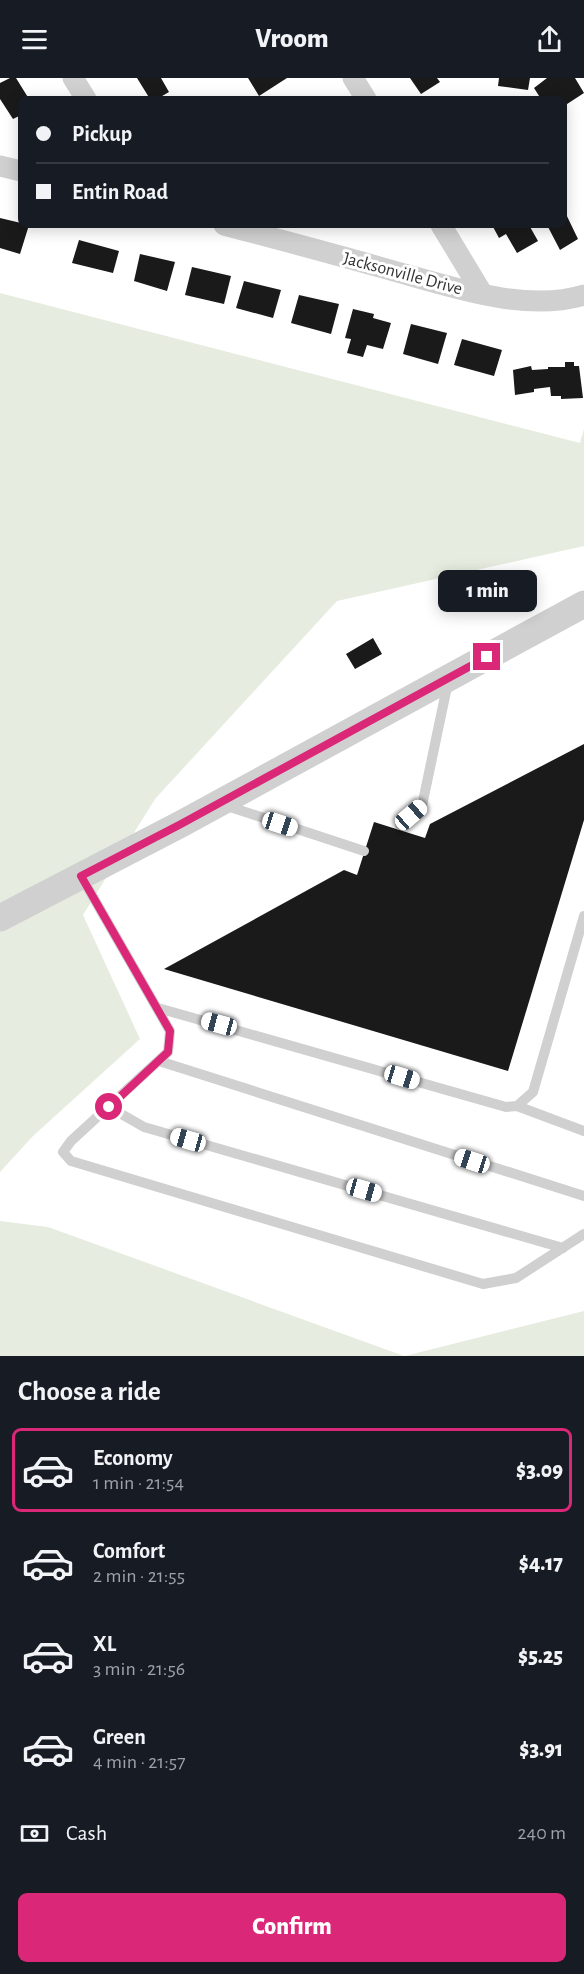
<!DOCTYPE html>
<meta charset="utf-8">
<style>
body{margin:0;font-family:"Alegreya Sans",sans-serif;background:#242831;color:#f1f3f6;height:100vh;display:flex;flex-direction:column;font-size:22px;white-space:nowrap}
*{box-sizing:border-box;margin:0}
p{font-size:20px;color:#9ea1a6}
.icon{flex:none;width:33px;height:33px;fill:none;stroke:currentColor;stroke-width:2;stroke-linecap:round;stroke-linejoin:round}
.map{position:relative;height:1278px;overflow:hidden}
.panel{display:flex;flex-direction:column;background:#171b24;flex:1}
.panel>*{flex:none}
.guide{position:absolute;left:18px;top:18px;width:549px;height:132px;border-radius:9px;box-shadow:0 3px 15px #0003;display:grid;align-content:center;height:132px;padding:0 18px;background:#171b24}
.end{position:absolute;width:27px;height:27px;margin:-14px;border:8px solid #db2777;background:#fff;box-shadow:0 0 0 3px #fff}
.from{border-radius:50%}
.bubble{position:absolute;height:42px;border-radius:9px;background:#171b24;box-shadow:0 3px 15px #0003;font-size:20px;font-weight:800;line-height:42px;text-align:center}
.car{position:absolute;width:18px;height:36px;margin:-18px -9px;border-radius:8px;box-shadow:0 0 4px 2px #0007;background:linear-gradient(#fff 24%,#345 0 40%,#fff 0 76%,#345 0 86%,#fff 0)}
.guide b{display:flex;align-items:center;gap:21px;height:57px;font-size:22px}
.guide b+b{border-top:2px solid #363941}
.guide i{width:15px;height:15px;background:#f1f3f6}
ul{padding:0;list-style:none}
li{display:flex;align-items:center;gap:18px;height:84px;margin:0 12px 9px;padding:0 6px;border:3px solid transparent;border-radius:9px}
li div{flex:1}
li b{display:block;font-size:22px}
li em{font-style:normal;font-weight:800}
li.on{border-color:#db2777}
li>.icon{width:54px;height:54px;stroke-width:1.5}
h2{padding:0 18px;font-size:27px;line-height:72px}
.pay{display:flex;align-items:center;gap:15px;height:66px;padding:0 18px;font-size:22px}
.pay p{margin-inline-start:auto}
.button{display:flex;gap:12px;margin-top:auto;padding:12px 18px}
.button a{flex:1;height:69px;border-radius:9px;background:#db2777;color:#fff;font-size:24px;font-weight:800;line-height:69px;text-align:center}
header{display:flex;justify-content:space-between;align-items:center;height:78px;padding:0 18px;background:#171b24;font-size:27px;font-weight:800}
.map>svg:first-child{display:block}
.green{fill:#e6ecdf}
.building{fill:#1a1a1a}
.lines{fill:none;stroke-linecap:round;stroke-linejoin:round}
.service{stroke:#d0d0d0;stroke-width:10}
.minor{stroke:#d0d0d0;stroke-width:21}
.tertiary{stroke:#d0d0d0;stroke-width:27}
.route{stroke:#db2777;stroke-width:8}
.labels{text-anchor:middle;stroke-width:6;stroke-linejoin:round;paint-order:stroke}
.street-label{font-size:18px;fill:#333;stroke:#fff}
</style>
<header><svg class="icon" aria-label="menu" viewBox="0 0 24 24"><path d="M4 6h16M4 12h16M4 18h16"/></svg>Vroom<svg class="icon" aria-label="share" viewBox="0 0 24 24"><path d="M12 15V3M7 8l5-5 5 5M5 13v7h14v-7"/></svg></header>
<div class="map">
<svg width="584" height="1278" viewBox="0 0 584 1278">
<rect width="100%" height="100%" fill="#fff"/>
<!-- green -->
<path class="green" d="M0,215L580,365L584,351V468L337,523L155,721L83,837L140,961L33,1058L0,1094Z
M0,1143L48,1149L404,1278H0Z
M584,1233V1278H405Z"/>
<!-- building -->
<path class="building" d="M10,0H16L29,21H21V37L13,41L0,21V5Z
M137,0H161L169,14L157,21H150Z
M248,0H287L259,18Z
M410,0H437L440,4L421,16Z
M499,0H530L528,12L498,8Z
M547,0H575L584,15L564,28V21H541L534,10Z
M564,132L578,161L560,172L547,147H564Z
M0,140L21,145V147H29L20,176L0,170Z
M492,147H529L538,163L517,175L506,156L499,160Z
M79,162L119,173L113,195L72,185Z
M140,176L175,184L167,213L134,203Z
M192,189L231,198L224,226L185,217Z
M244,203L281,212L273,240L236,230Z
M299,217L339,226L331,256L291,245Z
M353,231L374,236L373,240L391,245L383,271L367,267L363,279L347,275L351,261L345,260Z
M411,246L447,255L438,286L403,276Z
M462,261L502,272L494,298L454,287Z
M565,284H574V288H579L583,320L561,321V318H551L550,309L534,311V314L515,317L513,292L531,288L532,292L548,291V289H565Z
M373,560L382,576L355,591L346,576Z
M584,666V742L508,993L164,891L344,792L357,797L374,744L425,760L430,746Z"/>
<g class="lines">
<!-- service -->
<path class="service" d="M224,727L364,773
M400,747L422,728L448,604
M81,798L170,953L168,974L71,1063L63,1074L71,1083L483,1206L516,1200L584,1156
M158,930L506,1029L517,1028L533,1014L584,838
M159,983L584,1118
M517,1028L584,1053
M109,1029L144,1049L563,1170"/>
<!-- minor -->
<path class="minor" d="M73,0L86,21
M353,0L366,21
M0,88L21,93
M224,147C277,161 330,175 383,190C443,206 523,236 584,217
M441,147L482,215"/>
<!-- tertiary -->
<path class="tertiary" d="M0,840L181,746L584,526"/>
</g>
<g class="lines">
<!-- route -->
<path class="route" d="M109,1029L168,974L170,953L81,798L181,746L487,579"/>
</g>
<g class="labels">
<!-- street labels -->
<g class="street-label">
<text transform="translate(403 195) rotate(15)" y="6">Jacksonville Drive</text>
</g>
</g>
</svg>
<i class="end from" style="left:109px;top:1029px"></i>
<i class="end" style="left:487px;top:579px"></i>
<div class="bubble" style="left:438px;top:492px;width:99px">1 min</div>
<i class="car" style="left:411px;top:737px;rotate:49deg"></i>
<i class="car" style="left:280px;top:746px;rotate:108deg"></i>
<i class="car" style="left:219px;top:946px;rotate:285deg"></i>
<i class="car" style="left:402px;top:999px;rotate:107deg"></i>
<i class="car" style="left:188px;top:1062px;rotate:286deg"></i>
<i class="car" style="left:472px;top:1083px;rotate:288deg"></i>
<i class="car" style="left:364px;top:1112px;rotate:106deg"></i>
<div class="guide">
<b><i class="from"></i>Pickup</b>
<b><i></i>Entin Road</b>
</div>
</div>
<section class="panel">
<h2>Choose a ride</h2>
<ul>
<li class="on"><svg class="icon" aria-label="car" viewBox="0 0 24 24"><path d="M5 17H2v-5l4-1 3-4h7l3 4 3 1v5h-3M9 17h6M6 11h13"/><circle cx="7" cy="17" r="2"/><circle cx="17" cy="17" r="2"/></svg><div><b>Economy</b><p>1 min · 21:54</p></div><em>$3.09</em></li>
<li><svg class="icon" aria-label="car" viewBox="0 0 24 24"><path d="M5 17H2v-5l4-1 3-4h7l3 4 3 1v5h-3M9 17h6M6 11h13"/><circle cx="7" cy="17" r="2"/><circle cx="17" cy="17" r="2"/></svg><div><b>Comfort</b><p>2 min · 21:55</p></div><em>$4.17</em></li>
<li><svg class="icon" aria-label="car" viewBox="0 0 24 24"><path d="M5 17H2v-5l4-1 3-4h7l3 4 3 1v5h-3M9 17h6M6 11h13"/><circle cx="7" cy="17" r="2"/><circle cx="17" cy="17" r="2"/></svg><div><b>XL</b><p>3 min · 21:56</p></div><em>$5.25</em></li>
<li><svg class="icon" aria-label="car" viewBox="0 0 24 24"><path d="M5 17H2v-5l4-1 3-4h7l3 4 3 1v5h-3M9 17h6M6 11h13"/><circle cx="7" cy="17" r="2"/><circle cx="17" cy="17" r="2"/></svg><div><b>Green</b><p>4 min · 21:57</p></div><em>$3.91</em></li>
</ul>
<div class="pay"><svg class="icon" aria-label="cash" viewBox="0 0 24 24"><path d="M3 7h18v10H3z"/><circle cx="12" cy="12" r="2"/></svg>Cash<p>240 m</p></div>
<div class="button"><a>Confirm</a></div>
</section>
